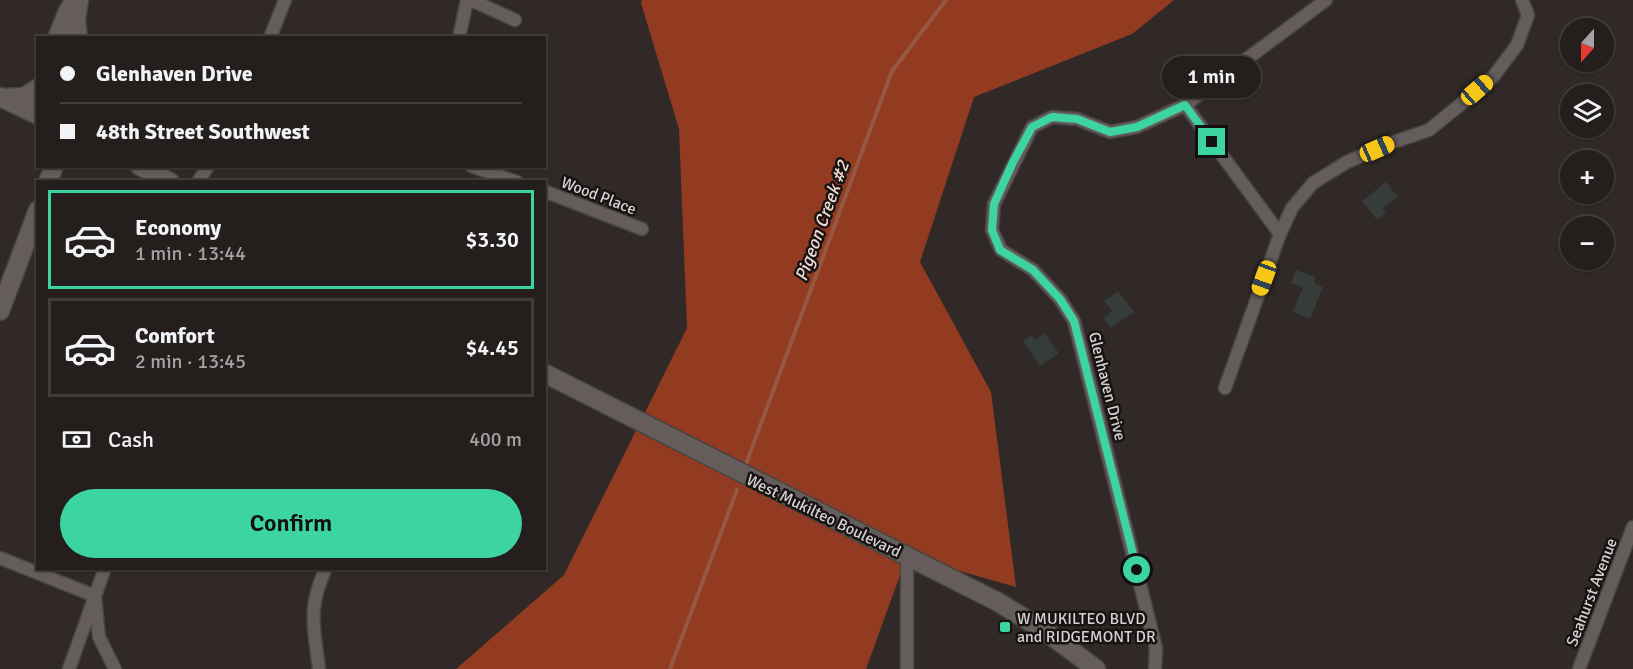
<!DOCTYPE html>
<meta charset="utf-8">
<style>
body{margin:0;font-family:Signika,sans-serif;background:#302c2a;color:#f1f3f6;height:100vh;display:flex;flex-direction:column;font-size:22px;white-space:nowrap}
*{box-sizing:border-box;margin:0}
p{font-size:20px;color:#a3a2a4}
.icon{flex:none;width:33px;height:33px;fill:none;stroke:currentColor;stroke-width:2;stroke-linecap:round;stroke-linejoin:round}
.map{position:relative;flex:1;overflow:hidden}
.drawer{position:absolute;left:36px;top:180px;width:510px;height:390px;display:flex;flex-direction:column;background:#241f1d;border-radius:0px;box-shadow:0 2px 4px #0004,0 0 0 2px #413d3b}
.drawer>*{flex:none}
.hud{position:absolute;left:36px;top:36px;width:510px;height:132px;border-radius:0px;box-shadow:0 2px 4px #0004,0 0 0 2px #413d3b;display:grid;align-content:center;height:132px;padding:0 24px;background:#241f1d}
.needle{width:39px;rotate:201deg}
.fabs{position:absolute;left:1560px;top:18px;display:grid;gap:12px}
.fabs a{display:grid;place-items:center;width:54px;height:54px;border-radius:50%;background:#241f1d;box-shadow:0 2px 4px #0004,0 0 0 2px #413d3b;font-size:30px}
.end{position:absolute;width:27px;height:27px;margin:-14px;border:8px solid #3dd4a3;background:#111;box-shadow:0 0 0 3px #111}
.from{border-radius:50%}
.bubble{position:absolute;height:42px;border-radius:21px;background:#241f1d;box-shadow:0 2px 4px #0004,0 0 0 2px #413d3b;font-size:20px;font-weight:600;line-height:42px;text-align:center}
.car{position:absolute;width:18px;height:36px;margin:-18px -9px;border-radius:8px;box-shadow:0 0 4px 2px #0007;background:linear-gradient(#f5c518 24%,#345 0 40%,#f5c518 0 76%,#345 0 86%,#f5c518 0)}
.hud b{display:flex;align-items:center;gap:21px;height:57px;font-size:22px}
.hud b+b{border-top:2px solid #413d3b}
.hud i{width:15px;height:15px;background:#f1f3f6}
ul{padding:10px 0 0;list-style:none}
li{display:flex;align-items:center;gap:18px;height:99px;margin:0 12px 9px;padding:0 12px;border:3px solid #413d3b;border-radius:0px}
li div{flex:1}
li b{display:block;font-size:22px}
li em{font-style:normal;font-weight:600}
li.on{border-color:#3dd4a3}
li>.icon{width:54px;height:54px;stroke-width:1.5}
.pay{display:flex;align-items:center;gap:15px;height:66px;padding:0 24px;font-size:22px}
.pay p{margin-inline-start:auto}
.button{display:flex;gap:12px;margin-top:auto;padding:12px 24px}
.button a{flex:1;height:69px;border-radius:36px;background:#3dd4a3;color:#111;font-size:24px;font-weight:600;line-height:69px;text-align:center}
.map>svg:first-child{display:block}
.forest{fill:#923b21}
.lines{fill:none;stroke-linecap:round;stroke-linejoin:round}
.stream{stroke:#955843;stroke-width:4}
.building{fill:#353c39}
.street-casing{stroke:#494442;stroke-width:15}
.secondary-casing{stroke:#494442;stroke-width:21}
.street{stroke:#655d5b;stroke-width:12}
.secondary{stroke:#655d5b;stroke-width:18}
.route{stroke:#3dd4a3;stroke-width:8}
.poi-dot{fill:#3dd4a3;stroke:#161312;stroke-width:2}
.labels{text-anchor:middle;stroke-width:5;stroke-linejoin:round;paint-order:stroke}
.street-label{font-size:16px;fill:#d5d1d0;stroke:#161312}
.poi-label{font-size:16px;fill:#d5d1d0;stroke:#161312;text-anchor:start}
.water-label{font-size:18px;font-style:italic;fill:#f3d9d2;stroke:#161312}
</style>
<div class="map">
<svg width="1633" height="669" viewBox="0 0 1633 669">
<rect width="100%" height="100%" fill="#302927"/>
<!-- forest -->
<path class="forest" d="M642,0H1174L1132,34L974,97L920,262L991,392L1016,587L907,556L866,669H456L564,575L687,328L679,129L641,3Z"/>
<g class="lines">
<!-- stream -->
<path class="stream" d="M746,464L892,71L946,0
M670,669L737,490"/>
</g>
<!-- building -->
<path class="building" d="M1386,182L1398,197L1383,208L1386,212L1377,220L1362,201Z
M1296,270L1316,277L1314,283L1323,287L1310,319L1293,312L1303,287L1291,283Z
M1118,291L1134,312L1111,328L1104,318L1112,311L1104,301Z
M1044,333L1059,353L1040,366L1023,341L1031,335L1035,340Z"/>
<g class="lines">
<!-- street casing -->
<g class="street-casing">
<path id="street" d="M471,0L515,20
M270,38L285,0
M459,38L467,0
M1185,105L1280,234
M471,166L517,182
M198,182L208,166
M544,191L642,229
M1225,388L1280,234L1292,208L1313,183L1347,162L1391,143L1429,130L1461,104L1493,77L1517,45L1528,15L1522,0
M907,556V669
M0,558L95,596L99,637L115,669
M69,669L105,568
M319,669C314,627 307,609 326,568
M1155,669L1156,648L1074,321L1060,299L1033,270L1001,250L992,230L994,204L1032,127L1052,117L1077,119L1110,132L1137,127L1185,105L1326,0
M1579,669L1633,527"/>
</g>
<!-- secondary casing -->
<g class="secondary-casing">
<path id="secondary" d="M57,38L68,11L75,0
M78,38L76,19L79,0
M0,97L38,115
M4,98L24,97L38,88
M140,166L170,182
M48,182L54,166
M0,311L38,210
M544,373L998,602L1045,631L1096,669"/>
</g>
<!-- street -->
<use href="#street" class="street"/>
<!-- secondary -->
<use href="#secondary" class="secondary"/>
</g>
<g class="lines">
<!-- route -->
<path class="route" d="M1137,570L1074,321L1060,299L1033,270L1000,250L992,230L994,204L1013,162L1032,127L1052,117L1077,119L1110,132L1137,127L1185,105L1212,142"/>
</g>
<!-- markers -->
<rect class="poi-dot" x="999" y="621" width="12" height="12" rx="3"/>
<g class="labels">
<!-- street labels -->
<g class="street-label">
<text transform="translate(599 195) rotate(21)" y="6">Wood Place</text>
<text transform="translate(1108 386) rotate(76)" y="6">Glenhaven Drive</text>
<text transform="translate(824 515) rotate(26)" y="6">West Mukilteo Boulevard</text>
<text transform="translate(1591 592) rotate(-69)" y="6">Seahurst Avenue</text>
</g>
<!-- poi labels -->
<g class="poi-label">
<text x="1017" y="624">W MUKILTEO BLVD<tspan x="1017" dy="18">and RIDGEMONT DR</tspan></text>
</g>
<!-- water labels -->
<g class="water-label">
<text transform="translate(822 221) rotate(-70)" y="6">Pigeon Creek #2</text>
</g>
</g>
</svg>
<div class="fabs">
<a><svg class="needle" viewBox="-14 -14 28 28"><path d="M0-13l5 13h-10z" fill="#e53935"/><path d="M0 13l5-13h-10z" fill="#a3a2a4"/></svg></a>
<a><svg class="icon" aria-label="layers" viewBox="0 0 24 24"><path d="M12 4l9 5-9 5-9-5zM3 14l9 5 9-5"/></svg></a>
<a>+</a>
<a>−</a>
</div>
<i class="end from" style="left:1137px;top:570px"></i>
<i class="end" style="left:1212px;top:142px"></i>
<div class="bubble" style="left:1162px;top:56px;width:99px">1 min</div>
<i class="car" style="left:1477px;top:90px;rotate:49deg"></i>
<i class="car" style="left:1377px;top:149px;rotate:66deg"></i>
<i class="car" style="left:1264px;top:278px;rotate:200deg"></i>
<div class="hud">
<b><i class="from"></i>Glenhaven Drive</b>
<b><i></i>48th Street Southwest</b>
</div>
<section class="drawer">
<ul>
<li class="on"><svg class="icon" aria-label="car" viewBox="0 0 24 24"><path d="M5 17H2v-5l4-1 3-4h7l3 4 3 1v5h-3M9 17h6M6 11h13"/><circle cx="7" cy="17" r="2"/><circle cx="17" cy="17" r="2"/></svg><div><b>Economy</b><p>1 min · 13:44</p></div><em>$3.30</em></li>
<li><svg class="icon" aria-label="car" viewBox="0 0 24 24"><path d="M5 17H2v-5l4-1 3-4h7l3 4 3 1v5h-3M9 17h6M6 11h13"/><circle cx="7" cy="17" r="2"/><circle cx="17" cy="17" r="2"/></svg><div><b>Comfort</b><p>2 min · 13:45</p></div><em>$4.45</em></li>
</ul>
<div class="pay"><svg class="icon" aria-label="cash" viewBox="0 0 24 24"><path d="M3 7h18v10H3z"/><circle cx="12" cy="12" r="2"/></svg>Cash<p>400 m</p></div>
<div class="button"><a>Confirm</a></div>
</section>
</div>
